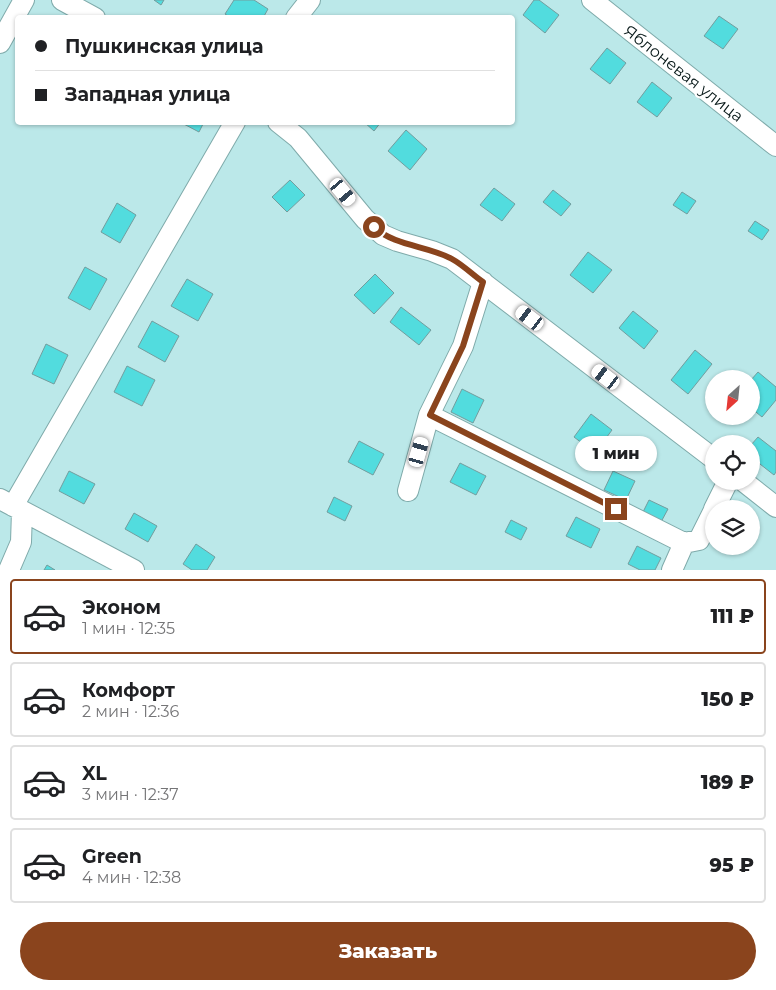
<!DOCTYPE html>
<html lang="ru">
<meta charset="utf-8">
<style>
body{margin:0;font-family:Montserrat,sans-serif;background:#f2f2f2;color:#202124;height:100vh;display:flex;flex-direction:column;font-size:19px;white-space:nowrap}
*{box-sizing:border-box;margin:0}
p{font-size:16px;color:#757577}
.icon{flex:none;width:28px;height:28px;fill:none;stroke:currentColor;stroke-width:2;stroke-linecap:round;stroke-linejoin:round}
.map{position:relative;height:570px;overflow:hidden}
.side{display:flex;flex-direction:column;background:#fff;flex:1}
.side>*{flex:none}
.hud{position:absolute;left:15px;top:15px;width:500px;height:110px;border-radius:5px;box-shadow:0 1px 4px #0004;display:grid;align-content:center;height:110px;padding:0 20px;background:#fff}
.needle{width:32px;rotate:207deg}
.tools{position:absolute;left:705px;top:370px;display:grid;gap:10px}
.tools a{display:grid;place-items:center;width:55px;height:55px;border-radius:50%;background:#fff;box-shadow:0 1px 4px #0004;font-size:25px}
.end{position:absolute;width:22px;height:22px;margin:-11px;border:6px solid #8a441d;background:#fff;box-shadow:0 0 0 2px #fff}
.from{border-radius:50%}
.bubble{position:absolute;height:35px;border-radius:18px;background:#fff;box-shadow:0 1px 4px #0004;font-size:16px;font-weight:800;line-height:35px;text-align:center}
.car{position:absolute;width:15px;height:30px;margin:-15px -8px;border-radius:6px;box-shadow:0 0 4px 1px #0007;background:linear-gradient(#fff 24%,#345 0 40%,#fff 0 76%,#345 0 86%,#fff 0)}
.hud b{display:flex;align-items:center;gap:18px;height:48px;font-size:19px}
.hud b+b{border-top:1px solid #e0e0e0}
.hud i{width:12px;height:12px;background:#202124}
ul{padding:9px 0 0;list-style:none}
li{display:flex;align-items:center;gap:15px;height:75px;margin:0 10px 8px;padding:0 10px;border:2px solid #e0e0e0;border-radius:5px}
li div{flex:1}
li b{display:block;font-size:19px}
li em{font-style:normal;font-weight:800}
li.active{border-color:#8a441d}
li>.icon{width:45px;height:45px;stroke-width:1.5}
.button{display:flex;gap:10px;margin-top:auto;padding:10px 20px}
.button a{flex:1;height:58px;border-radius:30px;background:#8a441d;color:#fff;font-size:20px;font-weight:800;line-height:58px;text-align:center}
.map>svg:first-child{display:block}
.building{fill:#52dcde;stroke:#729d9e}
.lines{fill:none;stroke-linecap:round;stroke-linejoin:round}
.minor-casing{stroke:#7faaaa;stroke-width:22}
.minor{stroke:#fff;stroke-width:20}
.route{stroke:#8a441d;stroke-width:6}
.labels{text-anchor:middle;stroke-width:4.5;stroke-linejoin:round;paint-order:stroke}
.street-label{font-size:16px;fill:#051616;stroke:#fff}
</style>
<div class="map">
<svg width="776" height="570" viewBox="0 0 776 570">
<rect width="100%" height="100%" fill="#bbe8e9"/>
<!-- building -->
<path class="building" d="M154,0H164L161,5Z
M234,0H254L268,9L263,18H231L225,14Z
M534,0H539L559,15L545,33L523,15Z
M719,16L738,29L723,49L704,36Z
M607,48L626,63L610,84L590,69Z
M652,82L672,98L657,117L637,102Z
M180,122H204L199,132Z
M364,122H381L374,131Z
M406,130L427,149L410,170L388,151Z
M290,180L305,195L287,212L272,197Z
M494,188L515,204L502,221L480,205Z
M553,190L571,204L561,216L543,202Z
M682,192L696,201L687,214L673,205Z
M117,203L136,215L120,243L101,232Z
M755,221L769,230L762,240L748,231Z
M588,252L612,270L593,293L570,275Z
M85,267L107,279L90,310L68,298Z
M375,274L394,293L374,314L354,295Z
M187,279L213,294L198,321L171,306Z
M401,307L431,330L419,345L390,322Z
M633,311L658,331L644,349L619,328Z
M152,321L179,336L165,362L138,347Z
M46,344L68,355L54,384L32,374Z
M695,350L712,364L688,394L671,380Z
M127,366L155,380L142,406L114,392Z
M758,372L776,387V400L762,417L751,408V380Z
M462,389L484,400L473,423L451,412Z
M591,414L612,430L595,453L574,437Z
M758,437L776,451V472L774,475L751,457V445Z
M359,441L384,454L373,475L348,462Z
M460,463L486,476L476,495L450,482Z
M69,471L95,484L84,504L59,491Z
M613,471L635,481L626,500L604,490Z
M334,497L352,506L345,521L327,512Z
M649,500L668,509L661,522L643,512Z
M134,513L157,526L148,542L125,529Z
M576,517L600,529L591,548L566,536Z
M511,520L527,528L521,540L505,532Z
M196,544L215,557L207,570H192L183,564Z
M637,546L661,558L655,570H640L628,564Z
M729,546H742L737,552Z
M47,565L55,570H44Z"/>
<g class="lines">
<!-- minor casing -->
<g class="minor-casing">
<path id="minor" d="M62,0L95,18
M592,0L776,146
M296,18L310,0
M0,43L24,0
M278,122L298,138L365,219L383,235L397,241L432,251L452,259L714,459
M429,415L684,543
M743,481L776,507
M408,491L429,415L463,346L483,282
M0,499L134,570
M13,506L235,122
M714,509L728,481
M9,570L21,542L22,511
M672,570L684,543L699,540L714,510"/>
</g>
<!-- minor -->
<use href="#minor" class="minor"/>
</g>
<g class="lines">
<!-- route -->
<path class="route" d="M374,227C396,247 427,245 452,259C463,265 473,275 483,282L463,346L430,415L616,509"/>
</g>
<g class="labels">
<!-- street labels -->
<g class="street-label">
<text transform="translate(684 73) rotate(38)" y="6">Яблоневая улица</text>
</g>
</g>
</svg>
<div class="tools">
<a><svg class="needle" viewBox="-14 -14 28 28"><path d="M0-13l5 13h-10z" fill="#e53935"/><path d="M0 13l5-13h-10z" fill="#757577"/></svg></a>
<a><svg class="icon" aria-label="locate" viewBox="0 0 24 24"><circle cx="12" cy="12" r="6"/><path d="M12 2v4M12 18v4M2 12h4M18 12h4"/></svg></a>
<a><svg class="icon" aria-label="layers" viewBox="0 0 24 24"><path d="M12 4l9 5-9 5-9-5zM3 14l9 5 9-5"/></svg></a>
</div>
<i class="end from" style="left:374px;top:227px"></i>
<i class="end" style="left:616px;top:509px"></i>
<div class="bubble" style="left:575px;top:436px;width:82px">1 мин</div>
<i class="car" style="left:343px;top:192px;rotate:140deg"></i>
<i class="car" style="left:530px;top:318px;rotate:307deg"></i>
<i class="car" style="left:606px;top:377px;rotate:307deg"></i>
<i class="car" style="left:419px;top:452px;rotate:16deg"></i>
<div class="hud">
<b><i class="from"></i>Пушкинская улица</b>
<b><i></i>Западная улица</b>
</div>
</div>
<section class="side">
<ul>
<li class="active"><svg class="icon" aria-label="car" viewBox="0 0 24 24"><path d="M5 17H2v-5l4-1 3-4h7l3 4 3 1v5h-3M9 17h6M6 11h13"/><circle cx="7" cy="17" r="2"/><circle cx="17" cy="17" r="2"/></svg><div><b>Эконом</b><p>1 мин · 12:35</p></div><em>111 ₽</em></li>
<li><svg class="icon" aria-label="car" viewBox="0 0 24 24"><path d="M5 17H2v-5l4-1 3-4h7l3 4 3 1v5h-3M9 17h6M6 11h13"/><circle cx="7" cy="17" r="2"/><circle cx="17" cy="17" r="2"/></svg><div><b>Комфорт</b><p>2 мин · 12:36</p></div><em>150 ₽</em></li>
<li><svg class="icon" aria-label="car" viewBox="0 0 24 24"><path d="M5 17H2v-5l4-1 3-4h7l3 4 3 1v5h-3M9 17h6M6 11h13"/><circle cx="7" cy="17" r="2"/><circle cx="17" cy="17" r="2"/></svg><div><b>XL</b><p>3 мин · 12:37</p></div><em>189 ₽</em></li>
<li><svg class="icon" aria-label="car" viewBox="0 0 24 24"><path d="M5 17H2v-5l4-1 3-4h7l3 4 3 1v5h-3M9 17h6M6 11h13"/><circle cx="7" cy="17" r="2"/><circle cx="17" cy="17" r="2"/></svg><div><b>Green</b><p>4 мин · 12:38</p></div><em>95 ₽</em></li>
</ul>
<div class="button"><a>Заказать</a></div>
</section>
